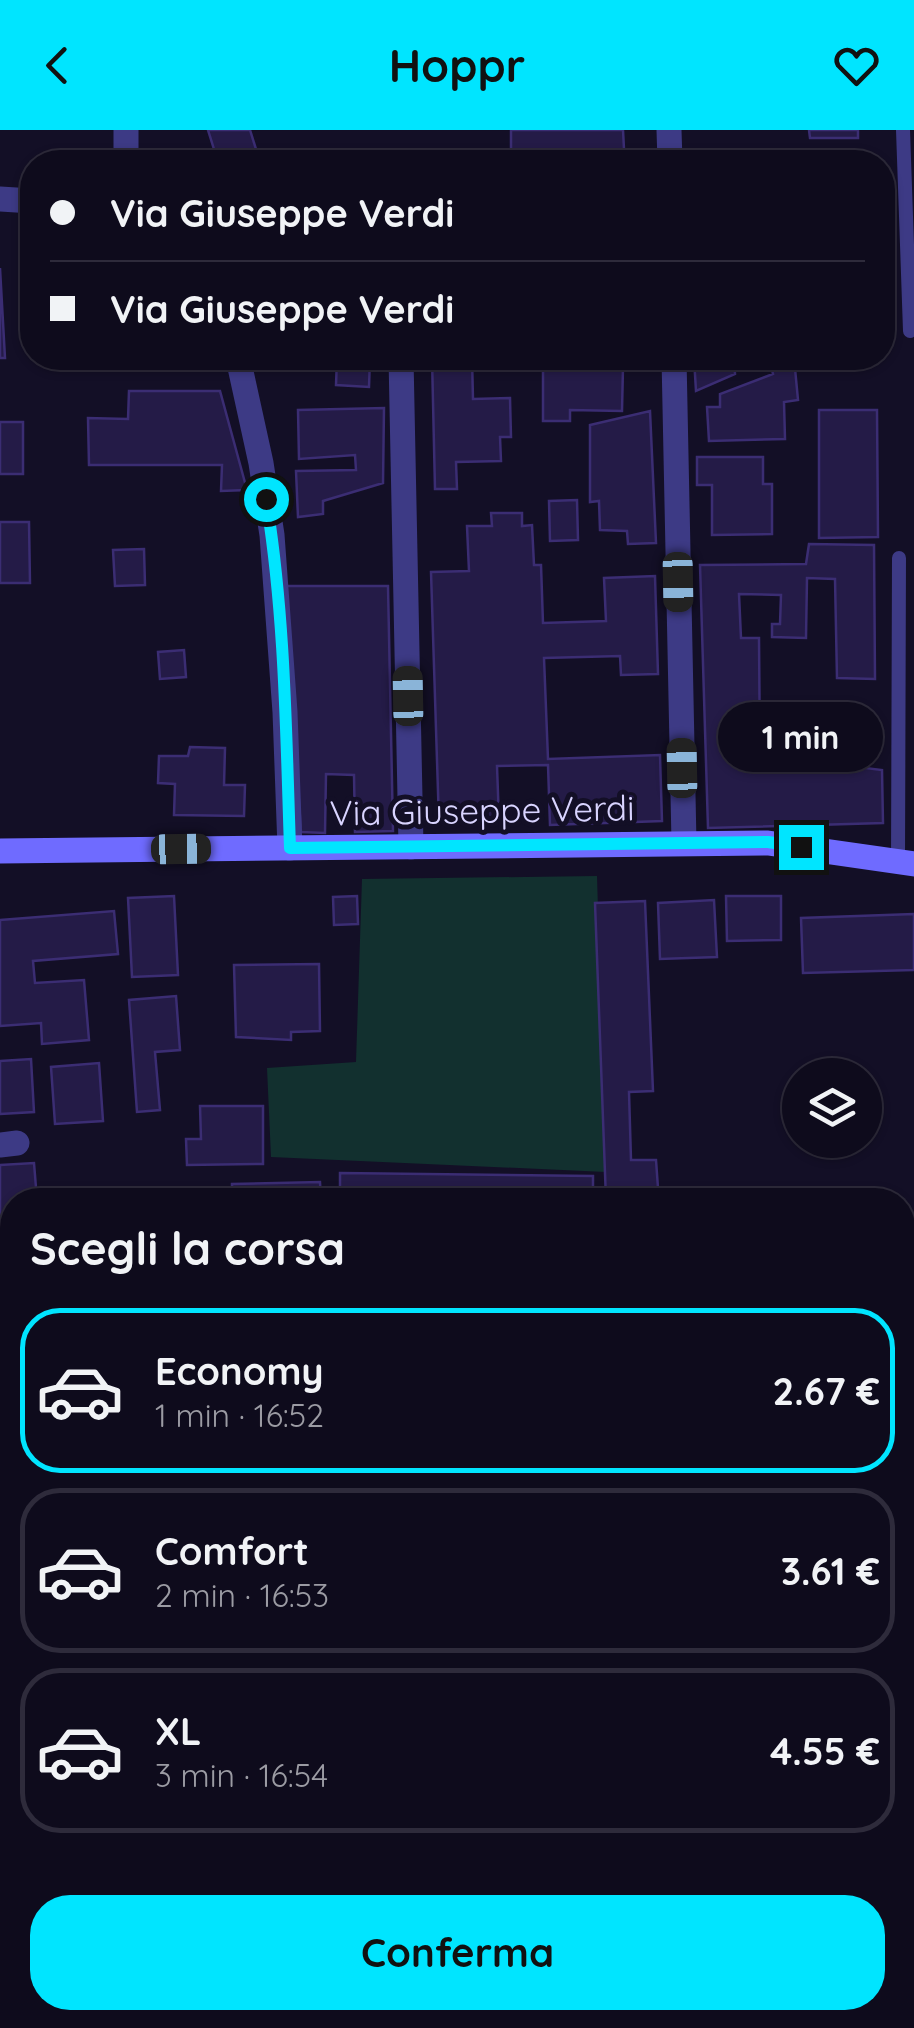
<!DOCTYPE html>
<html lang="it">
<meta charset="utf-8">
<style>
body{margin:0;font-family:Quicksand,sans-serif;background:#171425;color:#f1f3f6;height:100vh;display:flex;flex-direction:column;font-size:38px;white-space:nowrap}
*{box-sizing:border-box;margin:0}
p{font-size:32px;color:#9b9ba3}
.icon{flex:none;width:55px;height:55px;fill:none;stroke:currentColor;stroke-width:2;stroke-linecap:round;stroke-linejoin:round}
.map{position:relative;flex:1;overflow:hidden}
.sheet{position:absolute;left:0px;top:1058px;width:915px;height:842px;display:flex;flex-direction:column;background:#0e0b1c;border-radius:40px 40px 0 0;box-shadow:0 2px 8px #0004,0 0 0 2px #2e2b3b}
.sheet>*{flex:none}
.top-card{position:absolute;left:20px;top:20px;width:875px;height:220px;border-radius:40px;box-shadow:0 2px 8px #0004,0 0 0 2px #2e2b3b;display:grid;align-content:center;height:220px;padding:0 30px;background:#0e0b1c}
.fabs{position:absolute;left:782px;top:928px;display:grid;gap:20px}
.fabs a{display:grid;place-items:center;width:100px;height:100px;border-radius:50%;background:#0e0b1c;box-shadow:0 2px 8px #0004,0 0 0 2px #2e2b3b;font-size:50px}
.end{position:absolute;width:45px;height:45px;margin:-22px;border:12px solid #00e5ff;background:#111;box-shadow:0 0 0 5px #111}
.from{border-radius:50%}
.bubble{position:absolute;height:70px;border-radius:35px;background:#0e0b1c;box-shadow:0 2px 8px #0004,0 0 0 2px #2e2b3b;font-size:32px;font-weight:700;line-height:70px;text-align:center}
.car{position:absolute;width:30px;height:60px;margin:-30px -15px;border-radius:12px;box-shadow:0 0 8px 2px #0007;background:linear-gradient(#222 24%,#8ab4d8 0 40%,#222 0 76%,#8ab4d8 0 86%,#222 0)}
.top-card b{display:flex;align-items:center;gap:35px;height:95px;font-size:38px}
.top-card b+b{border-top:2px solid #2e2b3b}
.top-card i{width:25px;height:25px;background:#f1f3f6}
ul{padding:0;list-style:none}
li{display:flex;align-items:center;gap:30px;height:165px;margin:0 20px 15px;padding:0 10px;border:5px solid #2e2b3b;border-radius:40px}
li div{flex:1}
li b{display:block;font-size:38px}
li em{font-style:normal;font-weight:700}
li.current{border-color:#00e5ff}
li>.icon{width:90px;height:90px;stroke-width:1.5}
h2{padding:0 30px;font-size:45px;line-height:120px}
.action{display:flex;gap:20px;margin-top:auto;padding:20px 30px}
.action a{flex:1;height:115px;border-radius:40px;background:#00e5ff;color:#111;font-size:40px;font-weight:700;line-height:115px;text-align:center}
header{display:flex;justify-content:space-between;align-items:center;height:130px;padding:0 30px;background:#00e5ff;color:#111;font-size:45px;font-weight:700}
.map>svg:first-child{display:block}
.green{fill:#12302f}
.building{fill:#241b47;stroke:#3b2d73;stroke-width:2.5}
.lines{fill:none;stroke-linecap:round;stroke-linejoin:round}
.lane{stroke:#3d3a85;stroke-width:14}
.street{stroke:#3d3a85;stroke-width:25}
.secondary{stroke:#6f6bff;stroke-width:25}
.route{stroke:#00e5ff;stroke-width:12}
.labels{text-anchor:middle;stroke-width:10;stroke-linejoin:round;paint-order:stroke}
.street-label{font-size:35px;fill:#d9d4ff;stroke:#130f26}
</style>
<header><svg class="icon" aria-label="back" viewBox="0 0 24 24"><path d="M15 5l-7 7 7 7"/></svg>Hoppr<svg class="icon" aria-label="heart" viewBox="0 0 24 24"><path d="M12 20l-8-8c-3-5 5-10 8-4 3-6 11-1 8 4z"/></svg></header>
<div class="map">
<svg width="914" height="1898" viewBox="0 0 914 1898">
<rect width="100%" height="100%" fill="#130f26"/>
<!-- green -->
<path class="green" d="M597,746L606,1042L271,1027L267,938L356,932L362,749Z"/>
<!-- building -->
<path class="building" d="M208,0H250L260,32H218Z
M511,0H623L624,19L511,22Z
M809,0H858V8H810Z
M882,72H886L892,193H882Z
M0,138L5,228H0Z
M337,228H370L369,257L336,255Z
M432,228H472L473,269L510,268L511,307H500L501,331L456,332L457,359H435Z
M694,228H734L735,244L696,261Z
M783,228H794L798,270L784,272L785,309L709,311L707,277H720V264L773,244L770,231Z
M543,237H623L622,281L570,280V291H543Z
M129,261H220L247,360L221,361L222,335H89L88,288L128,289Z
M384,278L383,353L323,371V384L298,387L296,341L356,340L355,325L299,329L298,280Z
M819,280H877L878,407L819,408Z
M650,281L656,413L628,414L627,401L600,400L599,371L590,372V295Z
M0,292H23V344H0Z
M697,327H763V354H772V404L712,405V355H697Z
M577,370L578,410L550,411L549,371Z
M491,383H522V396L532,395L534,435H541L543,493L606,491L604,448L655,446L658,544L621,545L620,526L544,528L548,629L660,625L662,691L550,695L548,635L497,636L499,691L439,693L431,442L469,441L467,396H492Z
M0,392H29L30,453H0Z
M809,414L874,415L875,549L837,548L835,449L807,448L806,508L772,507V494H780L781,465L739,464L741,508H759L760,630L815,632L814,620H864L865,638L882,640L883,693L708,698L700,435L806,434Z
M144,419L145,455L115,456L113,420Z
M285,456H388L393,701L355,702L354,645L326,644L325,703L301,702Z
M184,520L186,547L160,549L158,522Z
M190,617L225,618L224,655H245L244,686L174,685L175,654L158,653L159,626H188Z
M174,766L178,845L132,847L128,768Z
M357,766L358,794L334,795L333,767Z
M726,766H781V810L727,811Z
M714,770L717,827L660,829L658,773Z
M645,771L653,961L629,962L631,1030H656L658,1058H638L639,1070H606L595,773Z
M114,781L118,824L33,831L35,853L84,850L89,910L42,914L41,893L0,896V790Z
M914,784V840L803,843L801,788Z
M319,834L320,901L291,902V910L236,907L234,835Z
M176,866L180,920L155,922L160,980L137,982L129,870Z
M31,929L34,982L0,984V931Z
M99,933L103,991L55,994L51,937Z
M200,976H263V1034L187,1035L186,1009H201Z
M34,1033L37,1070H12V1160L0,1161V1035Z
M340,1043L593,1046V1070H340Z
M320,1052L321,1070H232V1054Z
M902,1144H914V1178H902Z
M902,1211H914V1329L902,1327Z
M12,1241V1279L0,1280V1242Z
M0,1318H12V1346L0,1347Z
M0,1590H12V1665H3L2,1642H0Z
M0,1693H12V1730H9L7,1750H0Z
M0,1782H12V1888H15V1898H0Z
M52,1888H128L129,1898H52Z
M153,1888H394L392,1898H151Z
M483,1888H574L572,1898H482Z
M587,1888H622L620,1898L586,1896Z
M658,1888H687L681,1898H654Z
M709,1888H770L768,1898H730L708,1895Z
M808,1888H901L902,1898H809Z"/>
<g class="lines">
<!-- lane -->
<path class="lane" d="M903,0L910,201
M898,732L899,428"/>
<!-- street -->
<path class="street" d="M669,0L670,32
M126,32V0
M0,69L32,71
M238,228L261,333L272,405L285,582L290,718
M401,228L411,717
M674,228L684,713
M0,1015L17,1013
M0,1228H12
M0,1680H12
M779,1888L780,1898
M26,1898V1888"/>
<!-- secondary -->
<path class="secondary" d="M0,721L768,713L914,734"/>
</g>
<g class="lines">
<!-- route -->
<path class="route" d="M266,369C285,484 286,602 290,718L768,712L801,717"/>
</g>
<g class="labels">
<!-- street labels -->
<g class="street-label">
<text transform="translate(482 681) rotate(-1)" y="12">Via Giuseppe Verdi</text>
</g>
</g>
</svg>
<div class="fabs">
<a><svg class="icon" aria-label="layers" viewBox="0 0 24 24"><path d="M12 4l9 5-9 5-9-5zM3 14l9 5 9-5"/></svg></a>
</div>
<i class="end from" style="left:266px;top:369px"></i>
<i class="end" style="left:801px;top:717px"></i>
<div class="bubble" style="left:718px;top:572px;width:165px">1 min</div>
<i class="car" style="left:678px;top:452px;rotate:179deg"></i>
<i class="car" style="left:408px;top:566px;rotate:359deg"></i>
<i class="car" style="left:682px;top:638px;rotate:359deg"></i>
<i class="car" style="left:181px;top:719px;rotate:89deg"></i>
<div class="top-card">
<b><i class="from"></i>Via Giuseppe Verdi</b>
<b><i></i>Via Giuseppe Verdi</b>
</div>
<section class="sheet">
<h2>Scegli la corsa</h2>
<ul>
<li class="current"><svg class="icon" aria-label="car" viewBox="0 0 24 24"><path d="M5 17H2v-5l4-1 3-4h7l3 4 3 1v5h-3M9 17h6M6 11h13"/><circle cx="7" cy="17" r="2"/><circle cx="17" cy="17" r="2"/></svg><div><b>Economy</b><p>1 min · 16:52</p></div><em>2.67 €</em></li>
<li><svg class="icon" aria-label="car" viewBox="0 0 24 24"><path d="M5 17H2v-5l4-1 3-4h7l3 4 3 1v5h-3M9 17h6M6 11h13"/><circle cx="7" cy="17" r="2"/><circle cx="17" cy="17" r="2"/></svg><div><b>Comfort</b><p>2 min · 16:53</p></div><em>3.61 €</em></li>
<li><svg class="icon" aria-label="car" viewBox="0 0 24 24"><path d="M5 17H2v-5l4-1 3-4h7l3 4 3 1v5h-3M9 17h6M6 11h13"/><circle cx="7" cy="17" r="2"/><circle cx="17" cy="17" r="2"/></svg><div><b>XL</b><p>3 min · 16:54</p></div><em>4.55 €</em></li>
</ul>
<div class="action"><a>Conferma</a></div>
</section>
</div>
